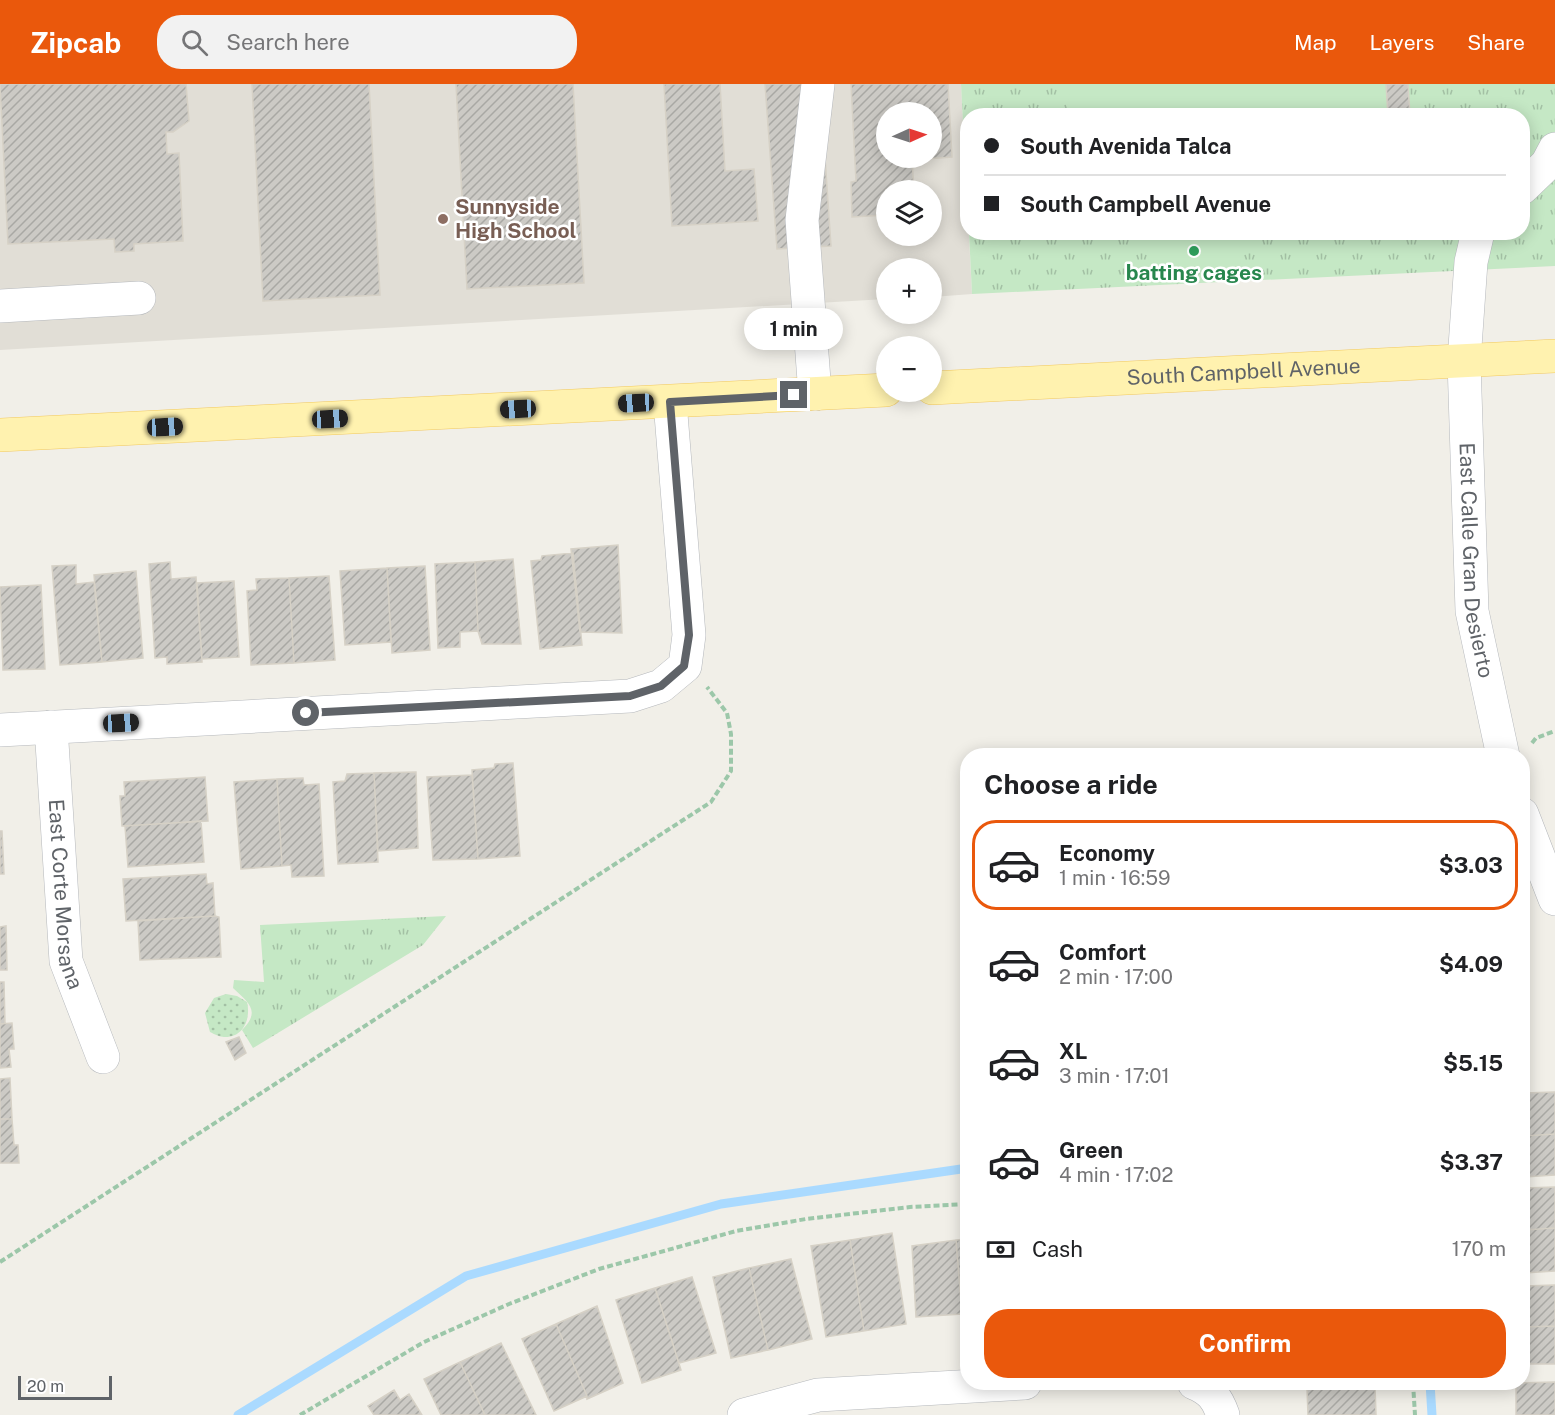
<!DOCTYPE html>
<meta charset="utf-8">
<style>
body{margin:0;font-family:"Public Sans",sans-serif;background:#f2f2f2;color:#202124;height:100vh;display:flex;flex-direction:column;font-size:22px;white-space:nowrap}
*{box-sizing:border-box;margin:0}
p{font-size:20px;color:#757577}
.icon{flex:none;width:33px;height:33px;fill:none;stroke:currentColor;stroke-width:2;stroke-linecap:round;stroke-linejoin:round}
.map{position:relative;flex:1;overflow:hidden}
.sheet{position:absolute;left:960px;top:664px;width:570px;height:642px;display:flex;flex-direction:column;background:#fff;border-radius:24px;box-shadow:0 3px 15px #0003}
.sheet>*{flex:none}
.banner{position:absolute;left:960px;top:24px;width:570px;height:132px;border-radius:24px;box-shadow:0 3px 15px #0003;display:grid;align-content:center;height:132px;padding:0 24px;background:#fff}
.needle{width:39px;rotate:87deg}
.buttons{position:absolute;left:876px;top:18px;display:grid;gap:12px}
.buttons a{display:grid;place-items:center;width:66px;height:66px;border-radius:50%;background:#fff;box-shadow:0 3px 15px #0003;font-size:30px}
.scale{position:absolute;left:18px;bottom:15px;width:94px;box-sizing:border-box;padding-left:6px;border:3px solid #5f6368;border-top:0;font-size:16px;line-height:21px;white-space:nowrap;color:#5f6368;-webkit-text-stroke:4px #fff;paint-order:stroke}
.end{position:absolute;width:27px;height:27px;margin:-14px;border:8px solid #5f6368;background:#fff;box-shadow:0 0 0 3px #fff}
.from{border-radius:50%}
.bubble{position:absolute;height:42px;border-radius:21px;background:#fff;box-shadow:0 3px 15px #0003;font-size:20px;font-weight:700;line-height:42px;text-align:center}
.car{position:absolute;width:18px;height:36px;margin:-18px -9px;border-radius:8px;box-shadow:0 0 4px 2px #0007;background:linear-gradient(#222 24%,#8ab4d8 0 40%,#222 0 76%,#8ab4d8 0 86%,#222 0)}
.banner b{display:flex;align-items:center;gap:21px;height:57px;font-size:22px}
.banner b+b{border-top:2px solid #e0e0e0}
.banner i{width:15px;height:15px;background:#202124}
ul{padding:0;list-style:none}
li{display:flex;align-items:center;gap:18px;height:90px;margin:0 12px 9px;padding:0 12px;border:3px solid transparent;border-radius:24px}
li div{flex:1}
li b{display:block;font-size:22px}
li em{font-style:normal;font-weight:700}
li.active{border-color:#ea580c}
li>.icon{width:54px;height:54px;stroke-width:1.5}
h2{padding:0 24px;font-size:27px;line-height:72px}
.pay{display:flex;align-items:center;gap:15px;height:66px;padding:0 24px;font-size:22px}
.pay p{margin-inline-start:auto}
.action{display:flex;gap:12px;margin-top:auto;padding:12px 24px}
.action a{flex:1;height:69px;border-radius:24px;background:#ea580c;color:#fff;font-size:24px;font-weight:700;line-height:69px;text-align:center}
header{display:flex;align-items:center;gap:36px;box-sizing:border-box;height:84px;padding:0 30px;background:#ea580c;color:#fff}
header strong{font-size:28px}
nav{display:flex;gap:33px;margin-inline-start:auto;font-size:21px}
.search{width:420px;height:54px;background:#f2f2f2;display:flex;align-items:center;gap:15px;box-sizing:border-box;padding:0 21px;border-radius:24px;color:#757577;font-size:22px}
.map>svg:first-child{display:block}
.education{fill:#e1ded6;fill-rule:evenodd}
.grass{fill:url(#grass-tufts)}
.park{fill:url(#park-dots)}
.pitch{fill:#c5e8c5}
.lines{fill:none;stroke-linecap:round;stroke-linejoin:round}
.stream{stroke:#aadaff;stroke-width:9}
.building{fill:url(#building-hatch);stroke:#d6d1c6;stroke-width:1.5;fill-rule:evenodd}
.minor-casing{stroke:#b5b8bc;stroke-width:34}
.major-casing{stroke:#f2c960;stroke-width:34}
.path{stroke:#9cc7a9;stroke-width:4;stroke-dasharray:6 3;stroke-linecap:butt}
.minor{stroke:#fff;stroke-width:33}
.major{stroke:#fff2af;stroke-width:33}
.route{stroke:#5f6368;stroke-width:8}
.education-dot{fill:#8d6e63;stroke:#fff;stroke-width:2}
.leisure-dot{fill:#2e9e5b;stroke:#fff;stroke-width:2}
.labels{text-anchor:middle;stroke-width:5;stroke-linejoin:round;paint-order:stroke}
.education-label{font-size:21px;font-weight:bold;fill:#785e54;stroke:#fff;text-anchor:start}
.leisure-label{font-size:21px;font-weight:bold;fill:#27864d;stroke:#fff}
.street-label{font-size:21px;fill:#5f6368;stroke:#fff}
</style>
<header>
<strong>Zipcab</strong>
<div class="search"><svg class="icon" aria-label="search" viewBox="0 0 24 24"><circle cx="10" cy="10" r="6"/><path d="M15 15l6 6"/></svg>Search here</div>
<nav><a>Map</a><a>Layers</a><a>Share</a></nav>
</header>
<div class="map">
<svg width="1555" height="1331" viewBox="0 0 1555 1331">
<defs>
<pattern id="grass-tufts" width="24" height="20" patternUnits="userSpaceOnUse" patternTransform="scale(1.5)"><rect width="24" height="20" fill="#c5e8c5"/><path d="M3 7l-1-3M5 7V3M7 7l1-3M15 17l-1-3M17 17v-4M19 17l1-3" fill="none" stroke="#a3c0a4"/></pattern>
<pattern id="park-dots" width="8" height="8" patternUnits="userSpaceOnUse" patternTransform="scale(1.5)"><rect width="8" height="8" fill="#c5e8c5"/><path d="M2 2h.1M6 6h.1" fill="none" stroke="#a3c0a4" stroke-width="1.8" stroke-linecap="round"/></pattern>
<pattern id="building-hatch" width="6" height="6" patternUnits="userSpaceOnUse" patternTransform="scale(1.5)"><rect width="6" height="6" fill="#cccac5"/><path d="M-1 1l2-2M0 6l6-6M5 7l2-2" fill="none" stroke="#a9a8a4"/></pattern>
</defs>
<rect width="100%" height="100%" fill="#f1efe8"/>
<!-- education -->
<path class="education" d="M0,0H961L972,210L932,213V184H886V215L0,266ZM886,28H932V74H886ZM886,106H932V152H886Z"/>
<!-- grass -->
<path class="grass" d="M961,0H1555V182L972,210L969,149L1522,148V32H968L967,121Z
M446,832L423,861L253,964L242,946C261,927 249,919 233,904L234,896L264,898L260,841Z"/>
<!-- park -->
<path class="park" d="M226,910L237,912L247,918C251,934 244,954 224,953C220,953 214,950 210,948L205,929L214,914Z"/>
<!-- pitch -->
<path class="pitch" d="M1071,0H1386L1388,31L1066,32Z
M1147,149H1238L1241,185L1149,187Z"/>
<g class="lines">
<!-- stream -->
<path class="stream" d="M1430,1299L1432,1331
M238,1331L466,1192L721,1120L968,1084"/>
</g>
<!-- building -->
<path class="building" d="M0,0H186L189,37L173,48H166L167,70L179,69L183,157L134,160V167L115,168L114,155L8,160Z
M252,0H369L380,211L263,217Z
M456,0H573L584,199L467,205Z
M664,0H720L725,87L754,85L758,137L672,142Z
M765,0H820L831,162L777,165Z
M851,0H948L952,73L912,76L914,106H886V131L852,133L851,98L856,97ZM886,28H932V74H886Z
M1386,0H1408L1410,32H1388Z
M618,461L622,549L580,548L571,465Z
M573,469L582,561L540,565L531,477L541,476L542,472Z
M513,475L521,560H482L478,547L475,478Z
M170,478L171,495L196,493L202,578L167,580V573L155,574L149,480Z
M475,478L478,547L460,548V563L438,564L435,480Z
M76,481V500L94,498L102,578L60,581L52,482Z
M425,482L430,566L392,569L387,484Z
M387,484L391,558L345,561L340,487Z
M136,487L143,574L102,578L94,491Z
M329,492L335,576L294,579L289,494Z
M289,494L294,579L251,581L247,507L257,506L256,495Z
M234,497L239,573L202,575L197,499Z
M41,501L45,585L3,586L0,503Z
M513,679L520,772L478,775L472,686L494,684L495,680Z
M416,688L418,764L378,767L374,689Z
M374,689L378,778L338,780L333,698L345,697L347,690Z
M472,691L478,775L433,776L427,693Z
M205,693L208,737L122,742L120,712H125L124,698Z
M303,694L304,701L319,700L324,792L292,793L291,781L282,782L277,695Z
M277,695L282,782L241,785L234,698Z
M201,737L204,778L128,783L125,742Z
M0,747H2L4,790H0Z
M206,790L207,800L213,799L215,832L126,837L123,795Z
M215,832L219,833L221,873L140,876L138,837Z
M6,842L7,886H0V843Z
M0,898H4L5,940H0Z
M12,939L14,965H9L11,983L0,984V940Z
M239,953L246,969L235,976L226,958Z
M10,994L12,1035H0V995Z
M1555,1008V1050L1522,1052V1009Z
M0,1035H12L14,1061H18L19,1079H0Z
M1555,1050V1091L1522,1093V1052Z
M1555,1103V1144L1522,1146V1104Z
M1555,1144V1187L1522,1189V1146Z
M892,1149L906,1240L864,1247L850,1156Z
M968,1155V1229L962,1230L956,1156Z
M850,1156L864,1247L826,1253L811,1162Z
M956,1156L962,1230L916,1233L912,1162Z
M791,1175L812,1255L768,1266L749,1184Z
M749,1184L768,1266L731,1274L713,1193Z
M692,1193L716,1269L679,1279L655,1204Z
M1555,1201V1242L1522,1243V1202Z
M655,1204L681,1286L642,1299L616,1216Z
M597,1222L623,1299L587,1315V1312L556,1240Z
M556,1240L587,1312L554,1327L522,1255Z
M1555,1242V1280H1522V1243Z
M501,1259L536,1331H485L460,1278Z
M460,1278L485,1331H441L424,1295Z
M1555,1298V1331H1516V1299Z
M1375,1302L1376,1331H1308L1307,1304Z
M394,1306L400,1316L409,1310L422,1331H374L368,1322Z"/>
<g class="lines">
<!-- minor casing -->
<g class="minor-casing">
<g id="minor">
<path d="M1522,104L1547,80L1555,65"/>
<path id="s1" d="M1478,148L1471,178L1464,277L1472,527L1503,672"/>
<path d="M0,222L139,214"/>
<path d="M815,310L802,136L818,0"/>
<path id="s2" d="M51,643L66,877L103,973"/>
<path d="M0,646L630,612L661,602L685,582L689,551L670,318"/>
<path d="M1522,730L1555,815"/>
<path d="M1194,1299C1211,1306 1217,1314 1223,1331"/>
<path d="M744,1331L818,1311L1025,1299"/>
</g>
</g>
<!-- major casing -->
<g class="major-casing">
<g id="major">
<path id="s3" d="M932,304L1555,272"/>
<path d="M0,351L886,306"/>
</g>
</g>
<!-- path -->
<path class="path" d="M1532,659L1536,654L1555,647
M0,1178L711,718L731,687V650L727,629L707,603
M1413,1299L1415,1331
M300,1331L424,1258L509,1220L599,1185L736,1147L806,1135L910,1123L968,1120"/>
<!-- minor -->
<use href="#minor" class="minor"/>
<!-- major -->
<use href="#major" class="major"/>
</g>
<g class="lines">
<!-- route -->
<path class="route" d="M306,629L630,612L661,602L684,582L689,551L670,318L794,311"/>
</g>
<!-- markers -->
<circle class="education-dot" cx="443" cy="135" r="6"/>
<circle class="leisure-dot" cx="1194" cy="167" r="6"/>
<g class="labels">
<!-- education labels -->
<g class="education-label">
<text x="455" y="130">Sunnyside<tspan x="455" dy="24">High School</tspan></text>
</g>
<!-- leisure labels -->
<g class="leisure-label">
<text x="1194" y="196">batting cages</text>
</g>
<!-- street labels -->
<g class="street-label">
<text dy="7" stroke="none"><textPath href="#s3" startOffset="312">South Campbell Avenue</textPath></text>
<text dy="7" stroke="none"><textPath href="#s1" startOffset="330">East Calle Gran Desierto</textPath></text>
<text dy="7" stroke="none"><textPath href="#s2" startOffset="168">East Corte Morsana</textPath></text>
</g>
</g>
</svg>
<div class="buttons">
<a><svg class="needle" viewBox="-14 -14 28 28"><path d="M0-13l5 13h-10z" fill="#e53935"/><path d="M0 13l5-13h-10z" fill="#757577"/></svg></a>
<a><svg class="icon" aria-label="layers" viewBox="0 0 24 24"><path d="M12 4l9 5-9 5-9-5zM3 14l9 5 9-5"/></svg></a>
<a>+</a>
<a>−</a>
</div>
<div class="scale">20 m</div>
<i class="end from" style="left:306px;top:629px"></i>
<i class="end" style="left:794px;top:311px"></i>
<div class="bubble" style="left:744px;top:224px;width:99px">1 min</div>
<i class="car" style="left:636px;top:319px;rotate:267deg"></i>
<i class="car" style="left:518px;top:325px;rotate:267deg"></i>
<i class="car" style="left:330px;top:335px;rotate:87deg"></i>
<i class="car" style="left:165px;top:343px;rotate:87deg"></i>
<i class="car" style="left:121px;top:639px;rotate:87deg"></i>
<div class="banner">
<b><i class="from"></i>South Avenida Talca</b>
<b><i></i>South Campbell Avenue</b>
</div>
<section class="sheet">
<h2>Choose a ride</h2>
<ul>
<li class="active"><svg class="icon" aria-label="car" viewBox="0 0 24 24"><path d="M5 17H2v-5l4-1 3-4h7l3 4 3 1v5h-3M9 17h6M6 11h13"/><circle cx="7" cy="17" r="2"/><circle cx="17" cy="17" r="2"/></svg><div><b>Economy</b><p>1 min · 16:59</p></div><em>$3.03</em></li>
<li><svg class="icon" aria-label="car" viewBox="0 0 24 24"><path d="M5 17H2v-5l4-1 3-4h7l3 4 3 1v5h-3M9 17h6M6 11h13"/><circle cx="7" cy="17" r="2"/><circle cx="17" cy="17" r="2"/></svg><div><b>Comfort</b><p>2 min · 17:00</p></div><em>$4.09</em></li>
<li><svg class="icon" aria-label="car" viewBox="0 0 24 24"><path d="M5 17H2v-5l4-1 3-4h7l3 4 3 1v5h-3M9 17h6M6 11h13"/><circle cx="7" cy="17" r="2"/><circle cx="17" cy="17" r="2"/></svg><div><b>XL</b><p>3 min · 17:01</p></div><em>$5.15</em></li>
<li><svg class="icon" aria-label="car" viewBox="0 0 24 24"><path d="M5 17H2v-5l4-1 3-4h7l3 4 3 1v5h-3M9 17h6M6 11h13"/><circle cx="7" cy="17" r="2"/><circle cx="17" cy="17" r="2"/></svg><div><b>Green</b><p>4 min · 17:02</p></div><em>$3.37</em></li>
</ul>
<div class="pay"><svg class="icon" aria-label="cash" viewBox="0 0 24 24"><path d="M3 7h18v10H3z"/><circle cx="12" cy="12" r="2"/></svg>Cash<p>170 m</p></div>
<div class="action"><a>Confirm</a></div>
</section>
</div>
